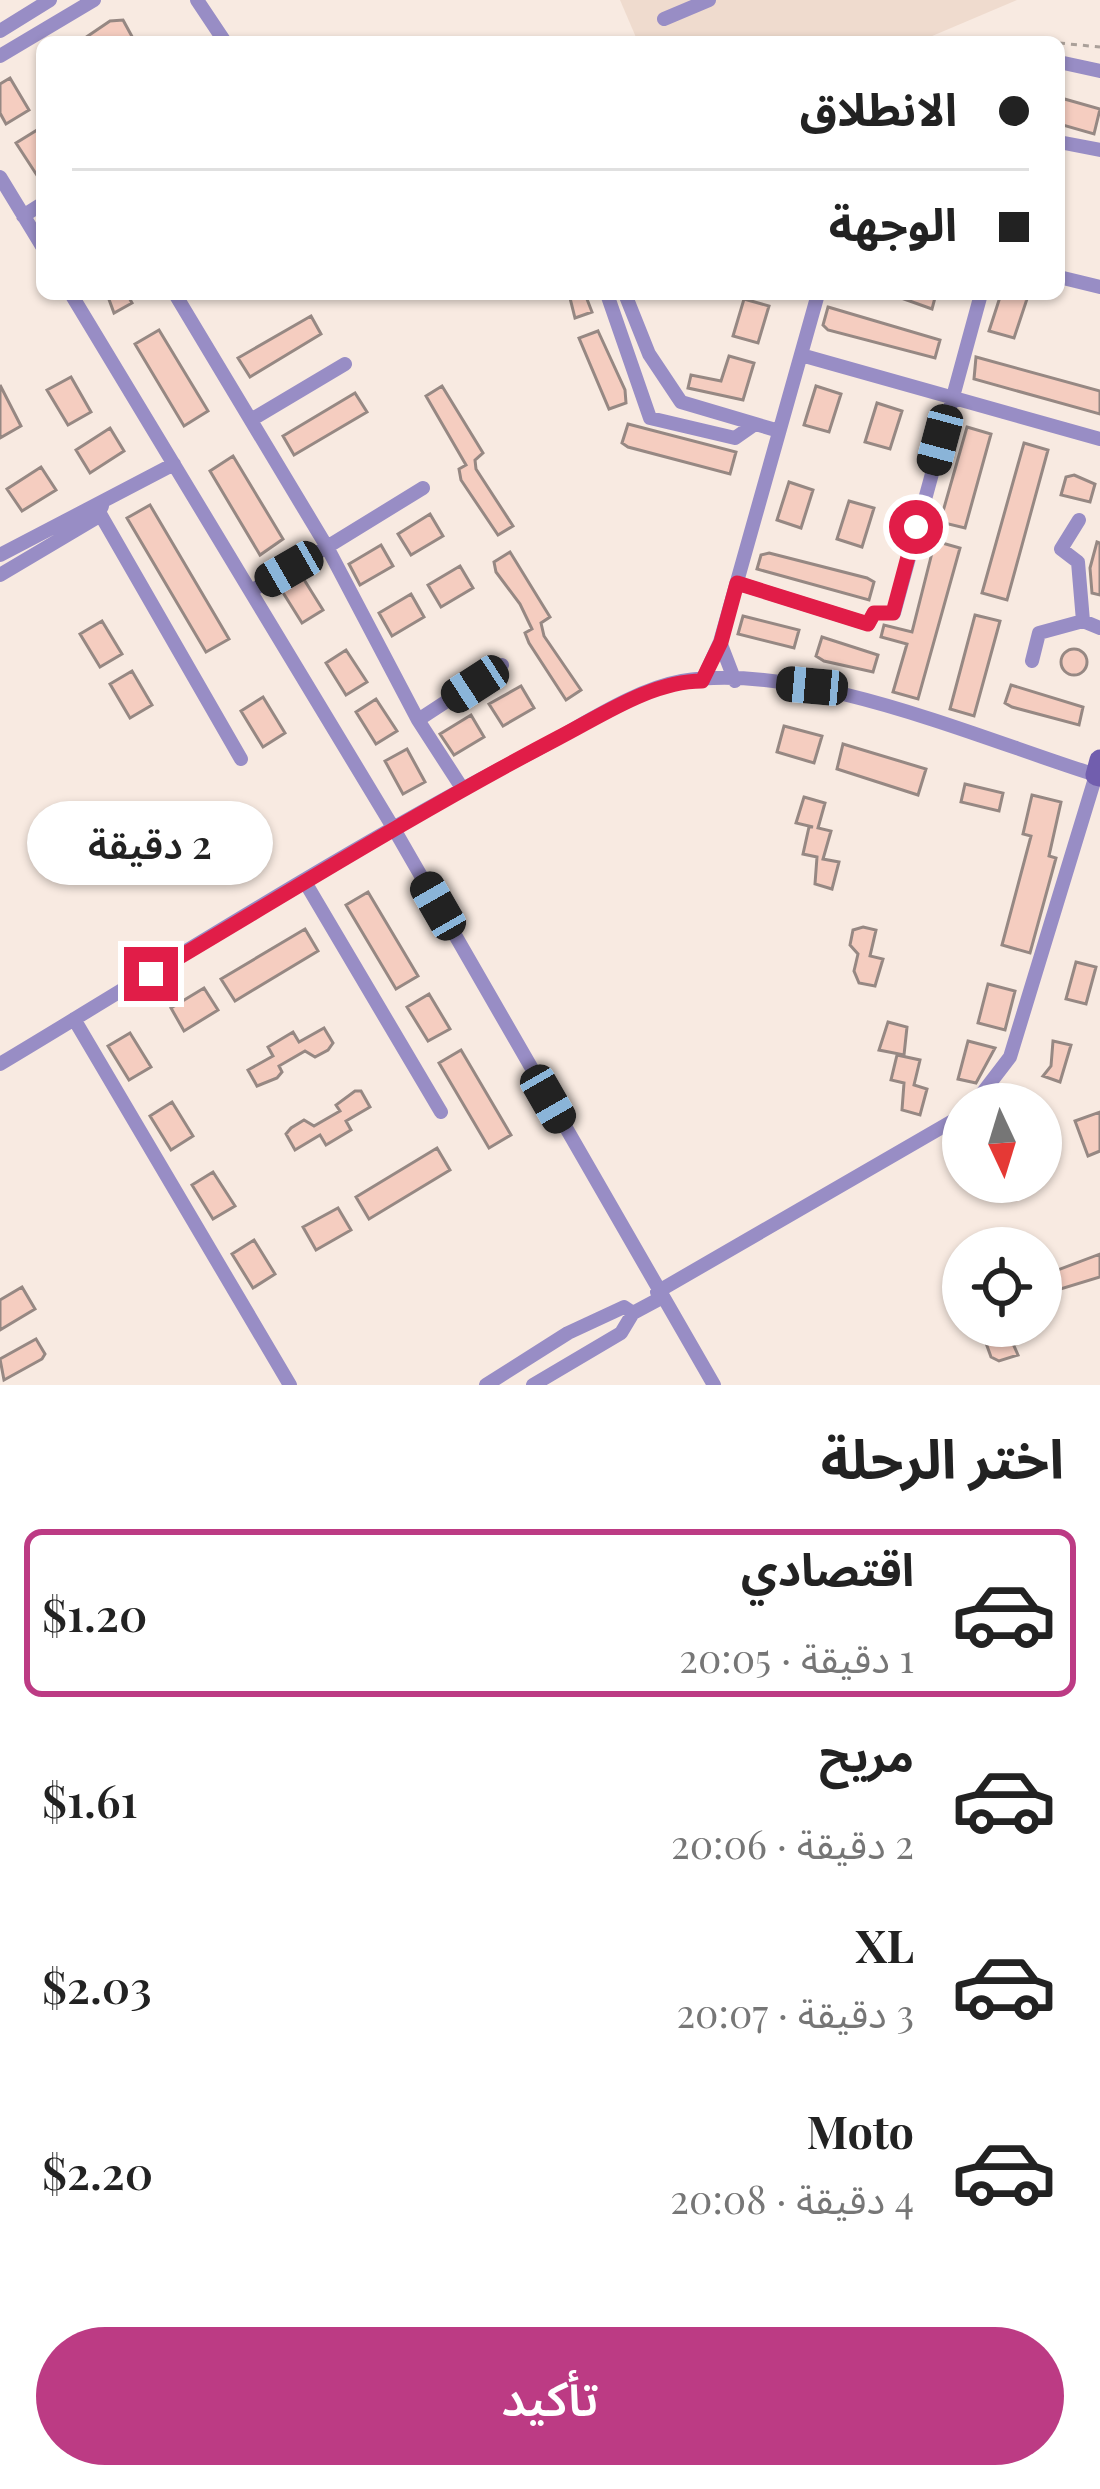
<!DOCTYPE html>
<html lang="ar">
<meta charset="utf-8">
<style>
body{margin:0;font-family:"Playfair Display","Noto Sans Arabic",serif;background:#f2f2f2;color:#222;direction:rtl;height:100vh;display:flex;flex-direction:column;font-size:45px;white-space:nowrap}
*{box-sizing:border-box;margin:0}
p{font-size:39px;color:#767676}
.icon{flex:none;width:66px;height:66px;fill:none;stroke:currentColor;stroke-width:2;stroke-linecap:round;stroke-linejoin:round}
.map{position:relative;height:1385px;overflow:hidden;direction:ltr}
.sheet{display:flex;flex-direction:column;background:#fff;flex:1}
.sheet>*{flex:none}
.hud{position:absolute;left:36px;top:36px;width:1029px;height:264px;border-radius:18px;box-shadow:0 3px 9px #0004;direction:rtl;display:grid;align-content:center;height:264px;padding:0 36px;background:#fff}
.needle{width:78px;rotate:176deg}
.buttons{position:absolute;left:942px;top:1083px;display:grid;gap:24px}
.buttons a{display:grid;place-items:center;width:120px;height:120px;border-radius:50%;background:#fff;box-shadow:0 3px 9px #0004;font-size:60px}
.end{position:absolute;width:54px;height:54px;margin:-27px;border:15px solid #e11d48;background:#fff;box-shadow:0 0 0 6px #fff}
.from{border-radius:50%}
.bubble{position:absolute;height:84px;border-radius:42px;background:#fff;box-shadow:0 3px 9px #0004;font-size:39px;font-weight:600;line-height:84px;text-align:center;direction:rtl}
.car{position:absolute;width:36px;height:72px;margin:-36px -18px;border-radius:15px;box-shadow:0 0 9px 3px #0007;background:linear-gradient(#222 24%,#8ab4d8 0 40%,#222 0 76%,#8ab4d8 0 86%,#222 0)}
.hud b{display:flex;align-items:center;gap:42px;height:114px;font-size:45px}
.hud b+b{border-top:3px solid #e0e0e0}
.hud i{width:30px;height:30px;background:#222}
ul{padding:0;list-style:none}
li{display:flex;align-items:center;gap:36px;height:168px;margin:0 24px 18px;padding:0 12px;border:6px solid transparent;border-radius:18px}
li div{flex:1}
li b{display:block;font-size:45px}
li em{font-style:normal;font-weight:600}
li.on{border-color:#bc3b84}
li>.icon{width:108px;height:108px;stroke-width:1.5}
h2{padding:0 36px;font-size:54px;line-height:144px}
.primary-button{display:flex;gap:24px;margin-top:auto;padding:24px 36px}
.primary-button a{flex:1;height:138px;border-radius:72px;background:#bc3b84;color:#fff;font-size:48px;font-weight:600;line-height:138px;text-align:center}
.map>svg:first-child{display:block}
.built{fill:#efdbce}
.building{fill:#f5cdc0;stroke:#968883;stroke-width:3}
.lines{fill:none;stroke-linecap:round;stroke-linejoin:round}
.path{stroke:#aaa099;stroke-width:3;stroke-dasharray:6 6;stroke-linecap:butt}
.street{stroke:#988dc5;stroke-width:14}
.secondary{stroke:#715eae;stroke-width:21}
.route{stroke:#e11d48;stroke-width:15}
</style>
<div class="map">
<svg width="1100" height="1385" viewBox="0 0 1100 1385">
<rect width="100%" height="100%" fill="#f8eae1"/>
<!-- built -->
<path class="built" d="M620,0H1017L918,42H638Z"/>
<!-- building -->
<path class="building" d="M123,20L135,42H79L110,21Z
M10,78L29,110L6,124L0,113V84Z
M1061,98L1100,109L1094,134L1059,124Z
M42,127V183L16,143Z
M107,294H127L132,303L114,313Z
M569,294H585L592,312L575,318Z
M890,294H936L932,309Z
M1001,294L1027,299L1014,338L989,331Z
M744,299L769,306L758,343L733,336Z
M828,307L940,340L935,358L828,330L823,325Z
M311,316L321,334L250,377L238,358Z
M159,330L208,411L184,426L135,344Z
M598,331L625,390L626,403L609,409L579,338Z
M729,356L754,363L743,400L688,388L691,375L721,381Z
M976,357L1100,391V414L974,379Z
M71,377L91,412L68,425L47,390Z
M0,385L21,426L0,438Z
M442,386L483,453L475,460L476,469L513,526L498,535L461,480L459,469L466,465L426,396Z
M816,386L841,394L829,432L804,425Z
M355,393L367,412L294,455L283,436Z
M877,403L902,411L890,449L865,442Z
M628,424L736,452L730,474L628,447L622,443Z
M967,427L991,434L965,528L940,522Z
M110,428L124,451L90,473L76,450Z
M1024,443L1048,450L1007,600L982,593Z
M233,456L283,539L260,555L210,471Z
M41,467L56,490L22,511L7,489Z
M1074,475L1095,484L1090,502L1061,495L1066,477Z
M789,482L813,490L801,528L777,520Z
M849,501L874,508L862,547L837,539Z
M150,505L229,639L206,652L127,518Z
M430,514L443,536L411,555L398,534Z
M935,541L960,548L918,699L893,692L907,644L881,637L884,625L912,632Z
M1097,542L1100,543V595L1092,593L1090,568Z
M381,545L393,566L360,585L349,564Z
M510,552L550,617L541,623L544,636L581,690L566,700L529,643L525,633L532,629L520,604L496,572L494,562Z
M769,553L867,578L874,582L869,600L757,569L761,555Z
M460,566L473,588L441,607L428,585Z
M303,578L323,610L302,623L282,591Z
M411,594L424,617L392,636L379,613Z
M975,615L1000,621L974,716L950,709Z
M743,616L799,630L794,648L738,634Z
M102,621L122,654L100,667L80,634Z
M822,637L878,655L873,672L824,661L816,656Z
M1061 662a13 13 0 1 1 26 0a13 13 0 1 1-26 0Z
M346,650L367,682L346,695L326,663Z
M132,671L152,705L130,718L110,684Z
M1011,685L1083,707L1079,725L1012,707L1005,703Z
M521,686L534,708L503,726L489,704Z
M263,697L285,733L263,747L241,711Z
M376,699L397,731L376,744L356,712Z
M471,715L484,737L454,755L440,734Z
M784,726L822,736L814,763L777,752Z
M843,744L926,769L918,795L837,769Z
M407,749L425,782L403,794L385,761Z
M965,784L1003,793L999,811L961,802Z
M1032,795L1061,802L1049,856L1056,858L1030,953L1002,945L1031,836L1023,834Z
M804,797L825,803L818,828L831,831L823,859L839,862L832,889L815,884L817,857L803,854L809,827H813L796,823Z
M368,892L418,976L396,989L346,905Z
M863,927L876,930L870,956L883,959L875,986L859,983L854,971L858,954L850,945L853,930Z
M305,929L318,951L235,1001L221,979Z
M1076,962L1096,967L1086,1004L1066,999Z
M988,984L1015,991L1005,1030L978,1023Z
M204,988L218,1010L184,1031L171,1008Z
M429,994L450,1029L428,1041L407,1007Z
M888,1022L907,1027L904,1055L879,1050Z
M324,1028L333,1043L328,1050L315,1057L305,1051L279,1066L282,1072L277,1078L257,1086L248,1070L273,1056L268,1047L293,1032L299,1042Z
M130,1033L151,1067L129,1080L108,1046Z
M968,1041L995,1048L976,1083L958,1079Z
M1053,1041L1071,1045L1060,1082L1043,1076L1051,1066Z
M461,1050L511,1135L489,1148L439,1063Z
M897,1055L920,1060L914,1085L927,1089L920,1115L902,1110L904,1083L891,1080Z
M355,1091H361L370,1107L346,1121L351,1130L326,1145L320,1135L295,1150L286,1134L291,1128L304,1120L314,1126L340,1111L336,1105Z
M172,1102L193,1136L171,1150L150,1116Z
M1100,1112V1151L1088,1156L1075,1121Z
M437,1148L450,1170L369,1219L356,1197Z
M213,1172L235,1206L213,1219L192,1185Z
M338,1208L351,1230L316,1250L303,1227Z
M254,1240L275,1274L253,1288L232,1254Z
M1100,1254V1277L1054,1291L1055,1271Z
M22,1287L35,1309L0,1330V1300Z
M974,1326H1005L1018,1355L999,1361L991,1357L986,1343L993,1338Z
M36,1339L45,1354L42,1359L4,1380L0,1359Z"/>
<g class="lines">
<!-- path -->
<path class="path" d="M1021,42H1047
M1059,43L1100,47"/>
<!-- street -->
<path class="street" d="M197,0L225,42
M664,19L709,0
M0,31L50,0
M0,56L94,0
M1059,62L1100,71
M1059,142L1100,150
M0,177L42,246
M23,216L42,204
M1059,277L1100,287
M71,294L394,829L714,1385
M175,294L327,547L251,591
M607,294L650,418L735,438L755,424
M625,294L649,354L681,402L779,431
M801,355L1100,439
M251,420L345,364
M423,488L327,547L418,720L502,665
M99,512L241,759
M1079,520L1061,549L1078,562L1083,621
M0,555L174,464
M0,575L96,518L102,506
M737,583L868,624L874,613H894L981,294
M720,642L735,681
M1032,661L1039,633L1083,621L1100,628
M702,681L720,642L818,294
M418,720L462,788
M305,882L441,1112
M74,1019L290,1385
M0,1064C177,958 351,846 534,751C579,728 632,690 682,681C804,661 978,738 1096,775L1010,1057L974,1104
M657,1292L963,1115
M486,1385L568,1333L624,1307L633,1313
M533,1385L621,1333L633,1313L661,1298"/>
<!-- secondary -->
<path class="secondary" d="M1100,760L1096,775L1100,776"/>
</g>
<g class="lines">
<!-- route -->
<path class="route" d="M151,974C286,894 419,811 558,738C601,716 652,681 702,681L721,642L737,583L868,624L874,613H893L916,527"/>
</g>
</svg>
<div class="buttons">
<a><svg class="needle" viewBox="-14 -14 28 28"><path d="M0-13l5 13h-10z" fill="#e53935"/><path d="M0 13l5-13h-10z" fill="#767676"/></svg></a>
<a><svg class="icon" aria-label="locate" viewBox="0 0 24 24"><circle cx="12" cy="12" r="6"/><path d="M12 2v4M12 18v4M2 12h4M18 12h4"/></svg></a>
</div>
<i class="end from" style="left:916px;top:527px"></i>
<i class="end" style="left:151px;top:974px"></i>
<div class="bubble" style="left:27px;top:801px;width:246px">2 دقيقة</div>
<i class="car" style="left:940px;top:440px;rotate:195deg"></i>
<i class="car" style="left:289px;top:569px;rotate:240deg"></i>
<i class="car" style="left:475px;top:684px;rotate:237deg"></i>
<i class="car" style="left:812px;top:686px;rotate:275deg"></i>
<i class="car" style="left:438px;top:906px;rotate:330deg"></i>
<i class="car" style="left:548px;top:1099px;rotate:150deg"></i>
<div class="hud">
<b><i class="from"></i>الانطلاق</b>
<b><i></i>الوجهة</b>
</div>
</div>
<section class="sheet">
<h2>اختر الرحلة</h2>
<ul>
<li class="on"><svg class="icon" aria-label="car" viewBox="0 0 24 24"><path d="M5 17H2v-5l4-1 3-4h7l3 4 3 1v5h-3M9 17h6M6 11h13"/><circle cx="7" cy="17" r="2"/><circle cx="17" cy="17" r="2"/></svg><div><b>اقتصادي</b><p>1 دقيقة · 20:05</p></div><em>$1.20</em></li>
<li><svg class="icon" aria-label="car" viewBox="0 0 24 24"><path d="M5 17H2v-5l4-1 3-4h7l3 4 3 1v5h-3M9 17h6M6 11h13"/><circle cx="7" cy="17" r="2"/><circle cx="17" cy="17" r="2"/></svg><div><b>مريح</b><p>2 دقيقة · 20:06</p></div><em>$1.61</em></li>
<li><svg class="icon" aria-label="car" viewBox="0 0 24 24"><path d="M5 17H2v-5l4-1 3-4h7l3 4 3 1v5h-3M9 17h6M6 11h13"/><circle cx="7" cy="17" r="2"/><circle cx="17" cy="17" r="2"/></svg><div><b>XL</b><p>3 دقيقة · 20:07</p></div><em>$2.03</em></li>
<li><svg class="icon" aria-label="car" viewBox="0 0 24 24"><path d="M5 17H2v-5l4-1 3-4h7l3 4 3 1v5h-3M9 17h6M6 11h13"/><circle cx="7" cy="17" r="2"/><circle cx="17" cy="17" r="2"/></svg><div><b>Moto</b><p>4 دقيقة · 20:08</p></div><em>$2.20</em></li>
</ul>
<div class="primary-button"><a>تأكيد</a></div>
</section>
